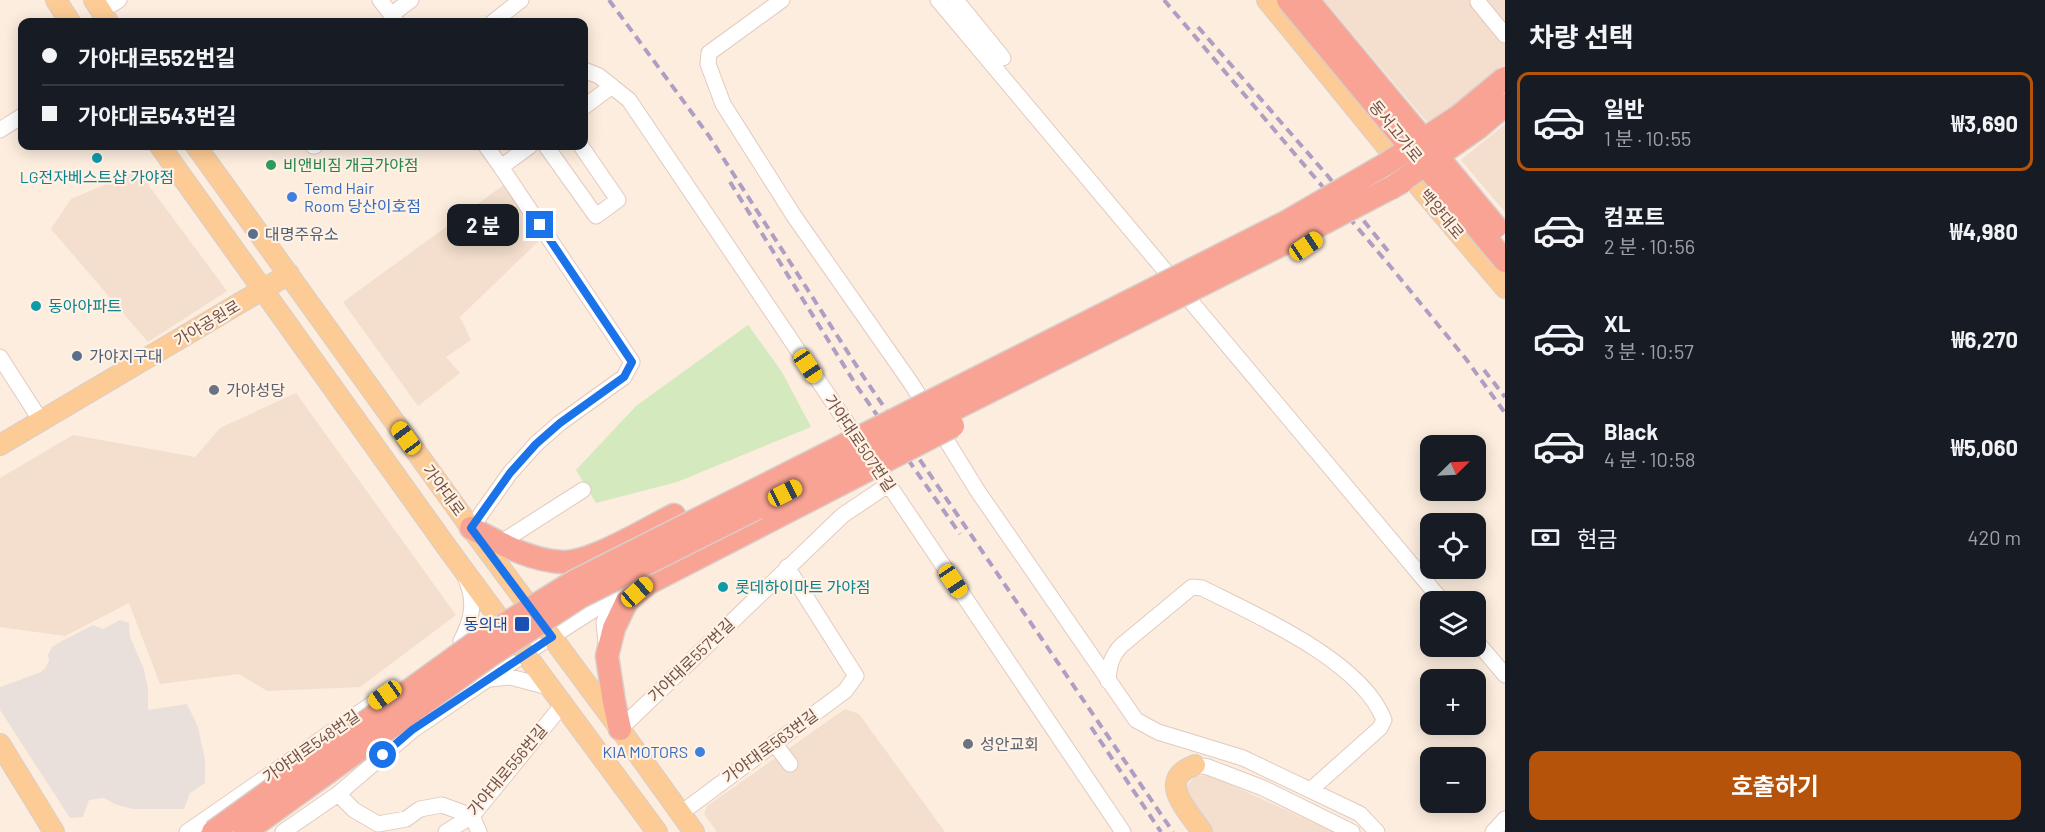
<!DOCTYPE html>
<html lang="ko">
<meta charset="utf-8">
<style>
body{margin:0;font-family:Barlow,"Noto Sans KR",sans-serif;background:#20242c;color:#f1f3f6;height:100vh;display:flex;flex-direction:column;font-size:22px;white-space:nowrap}
*{box-sizing:border-box;margin:0}
p{font-size:20px;color:#9ea1a6}
.icon{flex:none;width:33px;height:33px;fill:none;stroke:currentColor;stroke-width:2;stroke-linecap:round;stroke-linejoin:round}
.map{position:relative;flex:1;overflow:hidden}
.sheet{display:flex;flex-direction:column;background:#171b24;width:540px}
.sheet>*{flex:none}
.hud{position:absolute;left:18px;top:18px;width:570px;height:132px;border-radius:12px;box-shadow:0 3px 15px #0003;display:grid;align-content:center;height:132px;padding:0 24px;background:#171b24}
.needle{width:39px;rotate:66deg}
.buttons{position:absolute;left:1420px;top:435px;display:grid;gap:12px}
.buttons a{display:grid;place-items:center;width:66px;height:66px;border-radius:12px;background:#171b24;box-shadow:0 3px 15px #0003;font-size:30px}
.end{position:absolute;width:27px;height:27px;margin:-14px;border:8px solid #1a73e8;background:#fff;box-shadow:0 0 0 3px #fff}
.from{border-radius:50%}
.bubble{position:absolute;height:42px;border-radius:12px;background:#171b24;box-shadow:0 3px 15px #0003;font-size:20px;font-weight:700;line-height:42px;text-align:center}
.car{position:absolute;width:18px;height:36px;margin:-18px -9px;border-radius:8px;box-shadow:0 0 4px 2px #0007;background:linear-gradient(#f5c518 24%,#345 0 40%,#f5c518 0 76%,#345 0 86%,#f5c518 0)}
.hud b{display:flex;align-items:center;gap:21px;height:57px;font-size:22px}
.hud b+b{border-top:2px solid #363941}
.hud i{width:15px;height:15px;background:#f1f3f6}
ul{padding:0;list-style:none}
li{display:flex;align-items:center;gap:18px;height:99px;margin:0 12px 9px;padding:0 12px;border:3px solid transparent;border-radius:12px}
li div{flex:1}
li b{display:block;font-size:22px}
li em{font-style:normal;font-weight:700}
li.selected{border-color:#b45309}
li>.icon{width:54px;height:54px;stroke-width:1.5}
h2{padding:0 24px;font-size:27px;line-height:72px}
.pay{display:flex;align-items:center;gap:15px;height:66px;padding:0 24px;font-size:22px}
.pay p{margin-inline-start:auto}
.button{display:flex;gap:12px;margin-top:auto;padding:12px 24px}
.button a{flex:1;height:69px;border-radius:12px;background:#b45309;color:#fff;font-size:24px;font-weight:700;line-height:69px;text-align:center}
main{display:flex;flex:1;min-height:0}
.map>svg:first-child{display:block}
.residential{fill:#f4decd}
.industrial{fill:#eae0db}
.green{fill:#d4e9bd}
.lines{fill:none;stroke-linecap:round;stroke-linejoin:round}
.minor-casing{stroke:#e2cabe;stroke-width:17}
.major-casing{stroke:#d8cecb;stroke-width:22}
.highway-casing{stroke:#d8cecb;stroke-width:25}
.minor{stroke:#fff;stroke-width:15}
.major{stroke:#fdcb95;stroke-width:20}
.highway{stroke:#f8a393;stroke-width:22}
.rail{stroke:#af9ec4;stroke-width:4;stroke-dasharray:9 6;stroke-linecap:butt}
.highway-bridge-casing{stroke:#d8cecb;stroke-width:25;stroke-linecap:butt}
.highway-bridge{stroke:#f8a393;stroke-width:22}
.route{stroke:#1a73e8;stroke-width:8}
.culture-dot{fill:#0f9aa8;stroke:#fff2e5;stroke-width:2}
.leisure-dot{fill:#2e9e5b;stroke:#fff2e5;stroke-width:2}
.shop-dot{fill:#3f7fe0;stroke:#fff2e5;stroke-width:2}
.service-dot{fill:#5c6f8a;stroke:#fff2e5;stroke-width:2}
.worship-dot{fill:#6b7280;stroke:#fff2e5;stroke-width:2}
.transit-dot{fill:#1a4fb4;stroke:#fff2e5;stroke-width:2}
.labels{text-anchor:middle;stroke-width:4.5;stroke-linejoin:round;paint-order:stroke}
.street-label{font-size:16px;fill:#725146;stroke:#fff2e5}
.leisure-label{font-size:16px;fill:#27864d;stroke:#fff2e5;text-anchor:start}
.culture-label{font-size:16px;fill:#0d838f;stroke:#fff2e5;text-anchor:start}
.shop-label{font-size:16px;fill:#366cbe;stroke:#fff2e5;text-anchor:start}
.service-label{font-size:16px;fill:#4e5e75;stroke:#fff2e5;text-anchor:start}
.worship-label{font-size:16px;fill:#5b616d;stroke:#fff2e5;text-anchor:start}
.transit-label{font-size:16px;fill:#164399;stroke:#fff2e5;text-anchor:end}
</style>
<main>
<div class="map">
<svg width="1505" height="832" viewBox="0 0 1505 832">
<rect width="100%" height="100%" fill="#fcedde"/>
<!-- residential -->
<path class="residential" d="M1324,0H1505V69L1435,121H1426Z
M1505,124V212L1461,160Z
M138,171L227,291L148,342L51,229L71,199Z
M505,184L543,237L460,317L471,340L446,357L460,373L418,406L343,302Z
M296,393L456,615L360,687L267,691L239,674L160,684L129,603L65,636L0,627V478L73,435L195,457L220,428Z
M845,709L859,714L945,832H717L704,814L707,806Z
M1209,775L1334,832H1208L1187,801L1186,787L1195,776Z"/>
<!-- industrial -->
<path class="industrial" d="M120,620L129,623L130,637L144,669L148,689V710L187,704L198,727L205,760V783L190,793L184,809H133L117,805L104,798L89,800L83,817L70,818L0,710V687L41,672L46,667L49,660L48,655L52,647L62,641L93,625L103,629Z"/>
<!-- green -->
<path class="green" d="M748,325L782,372L811,427L677,482L596,503L576,470L636,406Z"/>
<g class="lines">
<!-- minor casing -->
<g class="minor-casing">
<path id="minor" d="M380,0L397,22
M782,0L709,53L708,64L723,104L794,216L911,383L977,490L1136,720L1158,732L1243,758L1360,814L1377,832
M938,0L1443,602
M956,0L1003,58
M1478,2L1505,35
M101,11L119,0
M391,15L411,0
M493,22L521,0
M584,70L599,76L629,100L1123,832
M584,107L612,86
M0,130L22,116
M313,146H315
M486,146L501,167L530,146
M546,146L596,216L618,200L581,146
M0,357L41,421
M471,528L510,473L536,444L560,423L624,377L632,362L501,167
M500,543L583,490
M461,641C472,620 476,602 466,579
M1476,641L1505,675
M606,642L604,622L614,597L639,574
M490,679L510,677L552,688
M1108,681C1109,666 1111,656 1122,645L1192,587L1202,588C1256,615 1362,661 1384,720L1380,728L1315,786L1312,791
M620,729L843,515L888,485
M774,743L790,764
M1195,765L1208,767L1263,788L1352,832
M338,794L354,810L378,824L406,819L420,809L442,805L472,816L479,832
M681,813L845,691L856,676L787,567
M187,832L382,697
M283,832L338,794L413,730L526,653L614,597
M446,832L472,816L564,703
M1493,832L1505,819"/>
</g>
<!-- major casing -->
<g class="major-casing">
<path id="major" d="M56,0L70,22
M94,0L108,22
M1267,0L1422,190L1505,288
M160,146L451,553L657,832
M196,146L471,528L620,729L694,832
M0,445L289,274
M0,744L54,832
M1195,765C1155,780 1188,810 1202,832"/>
</g>
<!-- highway casing -->
<g class="highway-casing">
<path id="highway" d="M471,528C500,543 530,561 563,562C591,563 648,528 674,515
M620,729L614,702L607,656L614,628L627,601L647,584L773,519"/>
</g>
<!-- minor -->
<use href="#minor" class="minor"/>
<!-- major -->
<use href="#major" class="major"/>
<!-- highway -->
<use href="#highway" class="highway"/>
<!-- rail -->
<path class="rail" d="M609,0L709,136L865,379L1173,832
M1164,0L1390,266L1466,359L1505,413
M1198,27L1327,175L1388,251
M730,182L856,385L960,534
M1484,370L1505,397
M1091,727L1161,832"/>
<!-- highway-bridge casing -->
<g class="highway-bridge-casing">
<path id="highway-bridge" d="M1288,0L1505,261
M1310,3L1496,227
M1390,189L1478,128L1505,105
M773,519L953,426
M213,832L479,640L573,582L1286,222L1386,164L1459,116L1505,78
M245,832L488,657L580,597L1297,237L1402,182"/>
</g>
<!-- highway-bridge -->
<use href="#highway-bridge" class="highway-bridge"/>
</g>
<g class="lines">
<!-- route -->
<path class="route" d="M383,755L412,730L552,637L471,528L510,473L536,444L560,423L624,377L632,362L540,225"/>
</g>
<!-- markers -->
<g class="culture-dot">
<circle cx="97" cy="158" r="6"/>
<circle cx="36" cy="306" r="6"/>
<circle cx="723" cy="587" r="6"/>
</g>
<circle class="leisure-dot" cx="271" cy="165" r="6"/>
<g class="shop-dot">
<circle cx="292" cy="197" r="6"/>
<circle cx="700" cy="752" r="6"/>
</g>
<g class="service-dot">
<circle cx="253" cy="234" r="6"/>
<circle cx="77" cy="356" r="6"/>
</g>
<g class="worship-dot">
<circle cx="214" cy="390" r="6"/>
<circle cx="968" cy="744" r="6"/>
</g>
<rect class="transit-dot" x="514" y="616" width="16" height="16" rx="3"/>
<g class="labels">
<!-- street labels -->
<g class="street-label">
<text transform="translate(1396 131) rotate(51)" y="6">동서고가로</text>
<text transform="translate(1442 214) rotate(50)" y="6">백양대로</text>
<text transform="translate(207 323) rotate(-31)" y="6">가야공원로</text>
<text transform="translate(860 443) rotate(56)" y="6">가야대로507번길</text>
<text transform="translate(444 490) rotate(54)" y="6">가야대로</text>
<text transform="translate(691 660) rotate(-44)" y="6">가야대로557번길</text>
<text transform="translate(311 746) rotate(-35)" y="6">가야대로548번길</text>
<text transform="translate(770 746) rotate(-36)" y="6">가야대로563번길</text>
<text transform="translate(507 770) rotate(-50)" y="6">가야대로556번길</text>
</g>
<!-- leisure labels -->
<g class="leisure-label">
<text x="283" y="171">비앤비짐 개금가야점</text>
</g>
<!-- culture labels -->
<g class="culture-label">
<text x="97" y="183" text-anchor="middle">LG전자베스트샵 가야점</text>
<text x="48" y="312">동아아파트</text>
<text x="735" y="593">롯데하이마트 가야점</text>
</g>
<!-- shop labels -->
<g class="shop-label">
<text x="304" y="194">Temd Hair<tspan x="304" dy="18">Room 당산이호점</tspan></text>
<text x="688" y="758" text-anchor="end">KIA MOTORS</text>
</g>
<!-- service labels -->
<g class="service-label">
<text x="265" y="240">대명주유소</text>
<text x="89" y="362">가야지구대</text>
</g>
<!-- worship labels -->
<g class="worship-label">
<text x="226" y="396">가야성당</text>
<text x="980" y="750">성안교회</text>
</g>
<!-- transit labels -->
<g class="transit-label">
<text x="508" y="630">동의대</text>
</g>
</g>
</svg>
<div class="buttons">
<a><svg class="needle" viewBox="-14 -14 28 28"><path d="M0-13l5 13h-10z" fill="#e53935"/><path d="M0 13l5-13h-10z" fill="#9ea1a6"/></svg></a>
<a><svg class="icon" aria-label="locate" viewBox="0 0 24 24"><circle cx="12" cy="12" r="6"/><path d="M12 2v4M12 18v4M2 12h4M18 12h4"/></svg></a>
<a><svg class="icon" aria-label="layers" viewBox="0 0 24 24"><path d="M12 4l9 5-9 5-9-5zM3 14l9 5 9-5"/></svg></a>
<a>+</a>
<a>−</a>
</div>
<i class="end from" style="left:383px;top:755px"></i>
<i class="end" style="left:540px;top:225px"></i>
<div class="bubble" style="left:447px;top:204px;width:72px">2 분</div>
<i class="car" style="left:1306px;top:246px;rotate:56deg"></i>
<i class="car" style="left:808px;top:366px;rotate:146deg"></i>
<i class="car" style="left:406px;top:438px;rotate:324deg"></i>
<i class="car" style="left:785px;top:493px;rotate:63deg"></i>
<i class="car" style="left:953px;top:581px;rotate:146deg"></i>
<i class="car" style="left:637px;top:592px;rotate:49deg"></i>
<i class="car" style="left:385px;top:695px;rotate:235deg"></i>
<div class="hud">
<b><i class="from"></i>가야대로552번길</b>
<b><i></i>가야대로543번길</b>
</div>
</div>
<section class="sheet">
<h2>차량 선택</h2>
<ul>
<li class="selected"><svg class="icon" aria-label="car" viewBox="0 0 24 24"><path d="M5 17H2v-5l4-1 3-4h7l3 4 3 1v5h-3M9 17h6M6 11h13"/><circle cx="7" cy="17" r="2"/><circle cx="17" cy="17" r="2"/></svg><div><b>일반</b><p>1 분 · 10:55</p></div><em>₩3,690</em></li>
<li><svg class="icon" aria-label="car" viewBox="0 0 24 24"><path d="M5 17H2v-5l4-1 3-4h7l3 4 3 1v5h-3M9 17h6M6 11h13"/><circle cx="7" cy="17" r="2"/><circle cx="17" cy="17" r="2"/></svg><div><b>컴포트</b><p>2 분 · 10:56</p></div><em>₩4,980</em></li>
<li><svg class="icon" aria-label="car" viewBox="0 0 24 24"><path d="M5 17H2v-5l4-1 3-4h7l3 4 3 1v5h-3M9 17h6M6 11h13"/><circle cx="7" cy="17" r="2"/><circle cx="17" cy="17" r="2"/></svg><div><b>XL</b><p>3 분 · 10:57</p></div><em>₩6,270</em></li>
<li><svg class="icon" aria-label="car" viewBox="0 0 24 24"><path d="M5 17H2v-5l4-1 3-4h7l3 4 3 1v5h-3M9 17h6M6 11h13"/><circle cx="7" cy="17" r="2"/><circle cx="17" cy="17" r="2"/></svg><div><b>Black</b><p>4 분 · 10:58</p></div><em>₩5,060</em></li>
</ul>
<div class="pay"><svg class="icon" aria-label="cash" viewBox="0 0 24 24"><path d="M3 7h18v10H3z"/><circle cx="12" cy="12" r="2"/></svg>현금<p>420 m</p></div>
<div class="button"><a>호출하기</a></div>
</section>
</main>
